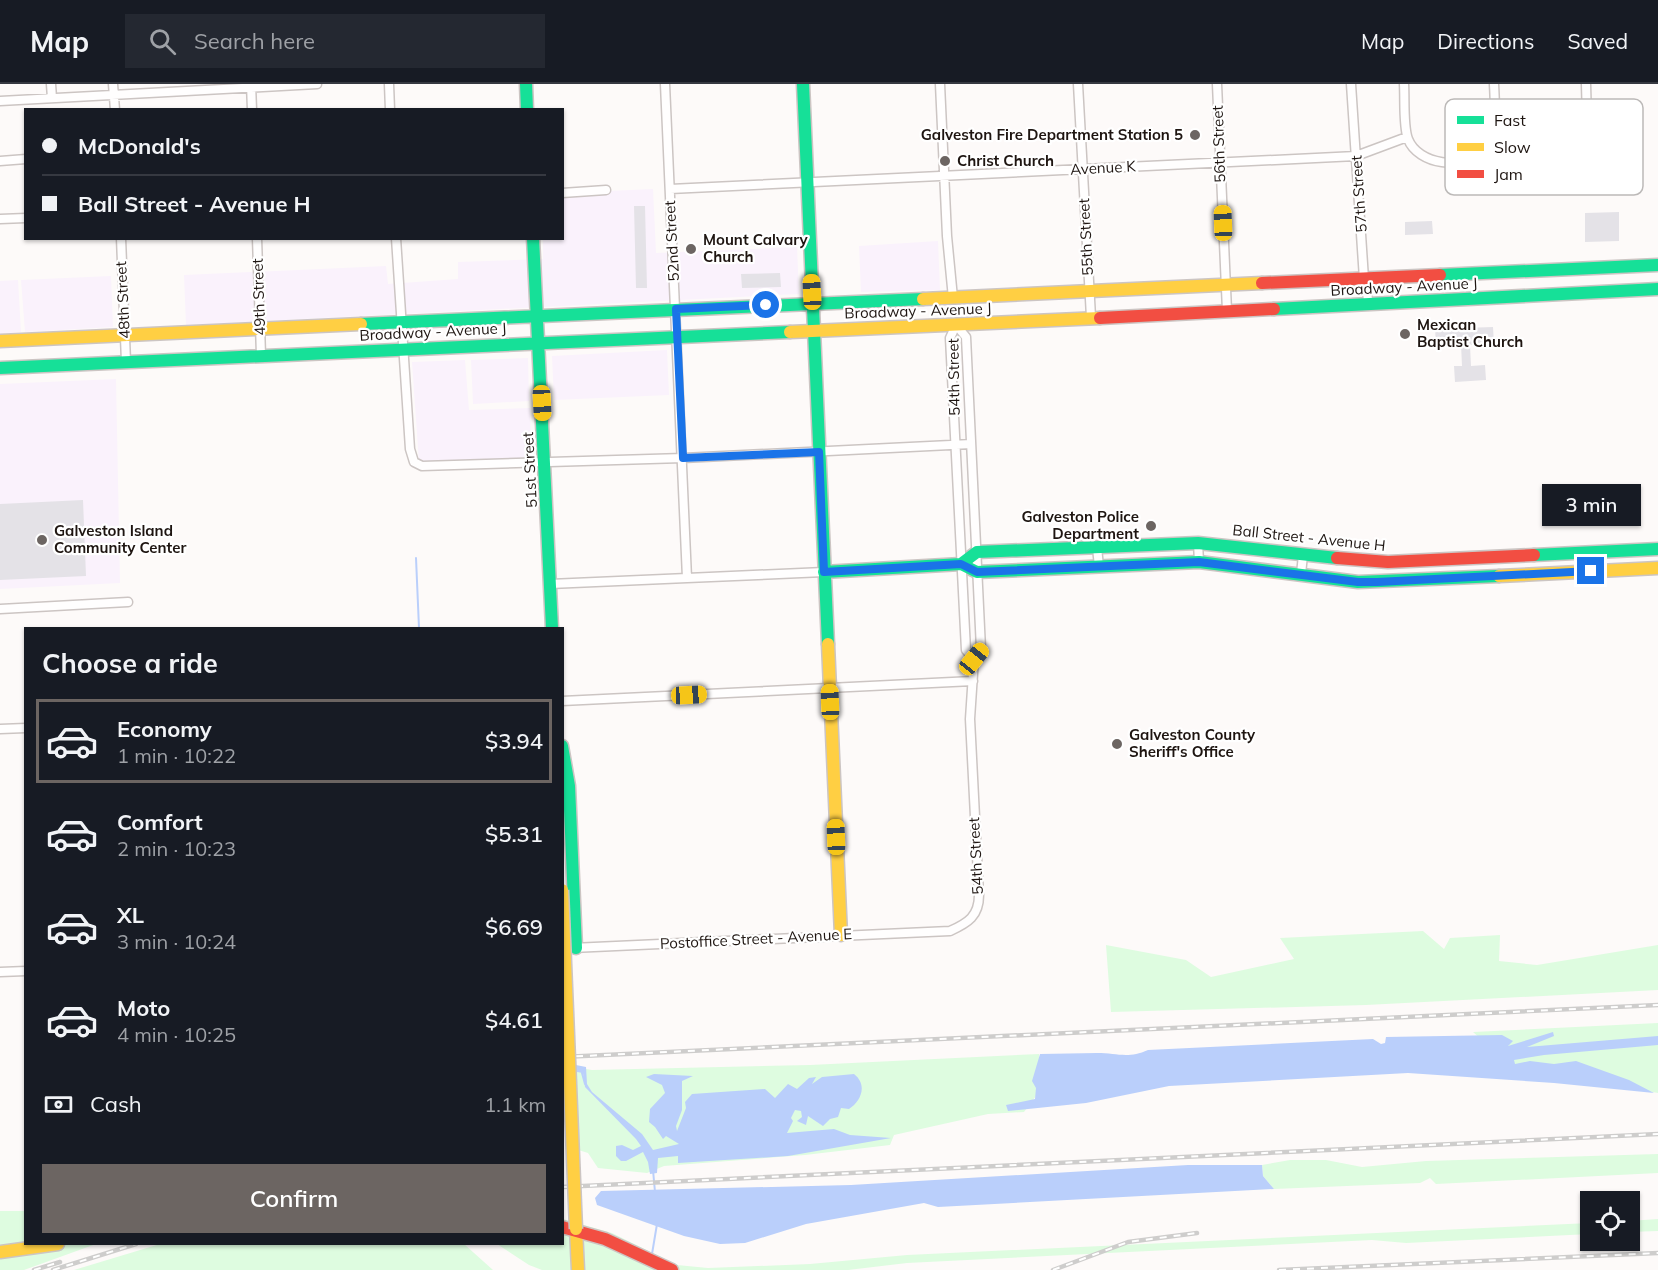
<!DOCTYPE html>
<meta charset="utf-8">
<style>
body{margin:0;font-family:Mulish,sans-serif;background:#242831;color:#f1f3f6;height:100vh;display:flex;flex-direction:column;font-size:22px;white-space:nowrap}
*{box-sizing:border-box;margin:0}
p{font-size:20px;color:#9ea1a6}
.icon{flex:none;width:33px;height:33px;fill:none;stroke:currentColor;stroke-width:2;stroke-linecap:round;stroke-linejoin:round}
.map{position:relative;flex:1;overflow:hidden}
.drawer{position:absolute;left:24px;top:543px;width:540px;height:618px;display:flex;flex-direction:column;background:#171b24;border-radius:0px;box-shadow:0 2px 4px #0004}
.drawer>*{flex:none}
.top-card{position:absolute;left:24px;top:24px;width:540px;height:132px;border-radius:0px;box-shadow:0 2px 4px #0004;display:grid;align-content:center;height:132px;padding:0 18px;background:#171b24}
.tools{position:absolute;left:1580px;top:1107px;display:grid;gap:12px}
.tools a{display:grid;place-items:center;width:60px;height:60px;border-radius:0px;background:#171b24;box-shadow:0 2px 4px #0004;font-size:30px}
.end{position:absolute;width:27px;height:27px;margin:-14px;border:8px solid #1a73e8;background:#fff;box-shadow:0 0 0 3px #fff}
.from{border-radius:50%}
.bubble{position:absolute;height:42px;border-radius:0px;background:#171b24;box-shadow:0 2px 4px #0004;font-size:20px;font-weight:600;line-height:42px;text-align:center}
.car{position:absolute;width:18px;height:36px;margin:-18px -9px;border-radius:8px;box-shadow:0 0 4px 2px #0007;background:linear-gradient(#f5c518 24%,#345 0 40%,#f5c518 0 76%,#345 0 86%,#f5c518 0)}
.top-card b{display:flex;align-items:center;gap:21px;height:57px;font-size:22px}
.top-card b+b{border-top:2px solid #363941}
.top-card i{width:15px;height:15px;background:#f1f3f6}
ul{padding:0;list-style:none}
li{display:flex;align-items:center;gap:18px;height:84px;margin:0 12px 9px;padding:0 6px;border:3px solid transparent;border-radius:0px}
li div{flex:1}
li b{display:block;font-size:22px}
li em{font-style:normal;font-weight:600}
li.active{border-color:#6c6562}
li>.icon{width:54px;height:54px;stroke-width:1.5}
h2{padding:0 18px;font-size:27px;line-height:72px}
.pay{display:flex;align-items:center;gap:15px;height:66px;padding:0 18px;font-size:22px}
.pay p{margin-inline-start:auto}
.button{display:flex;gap:12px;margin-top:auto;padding:12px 18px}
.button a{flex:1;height:69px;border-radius:0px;background:#6c6562;color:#fff;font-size:24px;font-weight:600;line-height:69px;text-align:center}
header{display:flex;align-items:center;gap:36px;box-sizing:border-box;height:84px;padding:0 30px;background:#171b24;border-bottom:2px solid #363941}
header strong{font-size:28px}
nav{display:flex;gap:33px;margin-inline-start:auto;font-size:21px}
.search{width:420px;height:54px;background:#242831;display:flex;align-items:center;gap:15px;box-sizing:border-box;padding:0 21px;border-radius:0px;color:#9ea1a6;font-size:22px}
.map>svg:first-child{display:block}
.commercial{fill:#faf2fc}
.green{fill:#defce0}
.water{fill:#bacffb}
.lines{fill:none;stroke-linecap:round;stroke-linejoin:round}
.stream{stroke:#bacffb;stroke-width:2}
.building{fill:#e4e2e7}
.street-casing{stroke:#ccc5c3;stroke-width:11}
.fast-casing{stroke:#ccc5c3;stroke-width:15}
.slow-casing{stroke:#ccc5c3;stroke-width:15}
.jam-casing{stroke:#ccc5c3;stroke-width:15}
.street{stroke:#fffefe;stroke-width:8}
.fast{stroke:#16e098;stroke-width:12}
.slow{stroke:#ffcf43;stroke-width:12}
.jam{stroke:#f24e42;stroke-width:12}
.rail-casing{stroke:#cecdcc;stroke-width:4.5}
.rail{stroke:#fff;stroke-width:2;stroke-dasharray:7;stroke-linecap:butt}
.slow-bridge-casing{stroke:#ccc5c3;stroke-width:15;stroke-linecap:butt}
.slow-bridge{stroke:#ffcf43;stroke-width:12}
.route{stroke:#1a73e8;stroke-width:8}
.poi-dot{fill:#6c6562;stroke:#fff;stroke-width:2}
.labels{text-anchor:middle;stroke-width:4.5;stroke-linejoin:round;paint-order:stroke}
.poi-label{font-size:15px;font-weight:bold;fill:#1e1511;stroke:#fff;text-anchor:start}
.street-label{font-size:15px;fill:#1e1511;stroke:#fff}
.key{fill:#fff;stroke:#bcb9b8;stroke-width:1.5}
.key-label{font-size:16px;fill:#1e1511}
</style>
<header>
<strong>Map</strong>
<div class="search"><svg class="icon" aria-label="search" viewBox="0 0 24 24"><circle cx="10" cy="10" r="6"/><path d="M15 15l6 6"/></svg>Search here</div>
<nav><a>Map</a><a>Directions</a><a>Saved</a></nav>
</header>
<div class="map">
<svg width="1658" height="1186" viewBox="0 0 1658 1186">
<rect width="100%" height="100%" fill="#fdfaf9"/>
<!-- commercial -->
<path class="commercial" d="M653,105L656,169L797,163L799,210L186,241L184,191L386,182L388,200L458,195V178L543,175V155L562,154L563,109Z
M938,157L940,206L861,208L859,162Z
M111,192L113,243L25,248L21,196Z
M18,196L21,248L0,250V197Z
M667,266L669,311L554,316L552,272Z
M528,274L529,317L473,320L471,276Z
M465,276L469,326L530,324L531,374L419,378L412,278Z
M116,295L120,499L0,505V300Z"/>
<!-- green -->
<path class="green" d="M1423,847L1444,865L1450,854L1500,851L1499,877L1537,881L1658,861V906L1366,921L1111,928L1106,861L1186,876L1211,893L1294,875L1280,854Z
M1658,939V1009L1514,984L1473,948Z
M1039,970V1008L1024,1028L988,1030L894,1051L890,1061L805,1071L664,1082L647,1089L598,1084L588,1069L569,1063L567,982L592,986L810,981Z
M1658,1070V1089L1436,1100L1430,1094L1420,1099L1274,1105L1263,1092L1262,1081L1290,1076H1326L1362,1083L1426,1077Z
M0,1127H25L26,1160H96L24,1186H0Z
M563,1135L612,1149L677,1181L708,1184L810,1180L907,1171L1590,1139V1150L1406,1159L1372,1156L907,1179L848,1186H542L529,1181L497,1160H562Z
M1658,1135V1147L1629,1148V1137Z
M160,1160H464L493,1186H74Z"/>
<!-- water -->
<path class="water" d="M1553,948L1554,952L1527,963L1658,952V961L1544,971L1514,976L1515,980L1530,977L1554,980L1576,977L1629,996L1654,1009L1554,999L1408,989L1169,1002L1086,1019L1008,1027L1006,1021L1035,1015L1036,1004L1032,997L1040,970C1059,970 1078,969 1097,969C1117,969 1128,975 1148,966L1373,955L1381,960L1385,959L1386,953L1502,951L1513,957L1508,962Z
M571,980L586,983L587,1000L592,1008L642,1050L653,1066L679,1060L666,1052L663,1055L655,1043L649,1038L650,1025L665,1009L662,1001L646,993L654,990L693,992L682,997V1026L676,1042L677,1047L686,1024L685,1018L692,1010L765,1005L775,1014L788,1000L797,1005L809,994L816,993L812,1000L822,993L854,990C868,1001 861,1017 849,1025L841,1024L838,1033L830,1035L823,1042L808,1032L806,1041L797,1037L802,1033L801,1027L795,1026L791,1034L793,1037L787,1049L834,1045L850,1051L891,1054L788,1072L678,1079V1072L658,1074L657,1089L650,1090L648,1078L643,1068L626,1077H621L616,1072V1062L622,1061L633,1066L641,1062L636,1055L585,1003L583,989L571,987Z
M1188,1081H1262L1263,1092L1274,1105L938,1123L924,1119L806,1140L745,1159L720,1160L684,1152L597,1121L595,1114L601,1107L851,1101Z"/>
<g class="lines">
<!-- stream -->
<path class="stream" d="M416,474L419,544
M582,989L585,1000
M653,1086L655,1108
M652,1170L657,1140"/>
</g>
<!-- building -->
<path class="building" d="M634,122H645L647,204H636Z
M1619,128V157L1585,158V129Z
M1432,137L1433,150L1405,151V138Z
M780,189L781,203L742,204L741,190Z
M1493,243L1494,260L1470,261L1471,282L1485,281L1486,296L1455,298L1454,282H1462L1461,260L1436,261L1435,245Z
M83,416L86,492L0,496V420Z"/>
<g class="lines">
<!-- street casing -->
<g class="street-casing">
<path id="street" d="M51,0L52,14
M113,0L115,26
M251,0L252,26
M389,0L390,26
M665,0L687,494L824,488
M940,0L947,152L953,214
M1078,0L1091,233
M1217,0L1227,227
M1351,0L1364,195L1369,220
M1404,0C1405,15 1403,42 1408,55C1418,81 1464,87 1482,66C1498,48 1495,22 1494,0
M1586,0L1588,73
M0,17L317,0
M0,77L26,75
M670,105L1356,72L1407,53
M562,109L606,106
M0,135L26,134
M121,154L126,278
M257,154L261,271
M396,154L410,365L414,378L422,382L683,374L971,360
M1198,459L1199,478
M1097,464L1099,482
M1301,490L1303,471
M550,500L687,494
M0,525L128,518
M562,617L973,597
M0,645L26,644
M572,864L950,847C968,839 979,832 979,811L970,635L974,575L981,565L966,253L956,241L950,254L966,566L974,575
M0,888L26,887"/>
</g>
<!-- fast casing -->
<g class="fast-casing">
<path id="fast" d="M526,0L527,26
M803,0L828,560
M533,154L552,544
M1440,191L1658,181
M1274,225L1658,205
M361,240L923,215
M0,284L790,248
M1534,471L1658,465
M961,480L977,468L1198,459L1337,474
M824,488L961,480L977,488L1199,478L1358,498L1499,492
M562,662L569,702L576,864"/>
</g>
<!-- slow casing -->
<g class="slow-casing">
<path id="slow" d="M923,215L1262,199
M790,248L1100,234
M0,257L361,240
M1499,492L1658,484
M828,560L841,851
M576,1145L578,1186
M0,1168L58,1160"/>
</g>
<!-- jam casing -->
<g class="jam-casing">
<path id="jam" d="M1262,199L1440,191
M1100,234L1274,225
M1337,474L1388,478L1534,471
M562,1143L605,1155L672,1186"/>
</g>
<!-- street -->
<use href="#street" class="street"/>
<!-- fast -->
<use href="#fast" class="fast"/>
<!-- slow -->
<use href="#slow" class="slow"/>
<!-- jam -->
<use href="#jam" class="jam"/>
<!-- rail casing -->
<g class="rail-casing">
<path id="rail" d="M562,973L1658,921
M562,1103L1658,1050
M34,1186L60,1178
M53,1186L136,1160
M1053,1186L1128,1158L1197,1149
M1279,1186L1658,1169"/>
</g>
<!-- rail -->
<use href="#rail" class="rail"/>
<!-- slow-bridge casing -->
<g class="slow-bridge-casing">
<path id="slow-bridge" d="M562,806L576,1145"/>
</g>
<!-- slow-bridge -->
<use href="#slow-bridge" class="slow-bridge"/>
</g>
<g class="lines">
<!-- route -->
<path class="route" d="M766,221L676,225L683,374L819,368L824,488L961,480L977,488L1199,478L1358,498H1377L1591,487"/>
</g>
<!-- markers -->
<g class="poi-dot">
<circle cx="1195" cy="51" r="6"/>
<circle cx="945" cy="77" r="6"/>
<circle cx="691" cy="165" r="6"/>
<circle cx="1405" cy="250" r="6"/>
<circle cx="1151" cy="442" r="6"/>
<circle cx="42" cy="456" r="6"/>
<circle cx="1117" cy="660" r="6"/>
</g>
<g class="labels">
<!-- poi labels -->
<g class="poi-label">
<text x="1183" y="56" text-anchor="end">Galveston Fire Department Station 5</text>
<text x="957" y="82">Christ Church</text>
<text x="703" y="161">Mount Calvary<tspan x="703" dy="17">Church</tspan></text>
<text x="1417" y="246">Mexican<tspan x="1417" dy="17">Baptist Church</tspan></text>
<text x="1139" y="438" text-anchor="end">Galveston Police<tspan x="1139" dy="17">Department</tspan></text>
<text x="54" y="452">Galveston Island<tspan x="54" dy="17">Community Center</tspan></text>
<text x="1129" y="656">Galveston County<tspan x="1129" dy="17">Sheriff's Office</tspan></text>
</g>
<!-- street labels -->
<g class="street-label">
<text transform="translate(1219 60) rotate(-92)" y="5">56th Street</text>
<text transform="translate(1103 84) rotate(-3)" y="5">Avenue K</text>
<text transform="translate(1359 110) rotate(-94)" y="5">57th Street</text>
<text transform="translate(1086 153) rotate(-93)" y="5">55th Street</text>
<text transform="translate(672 157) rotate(-93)" y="5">52nd Street</text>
<text transform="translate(1404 203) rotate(-3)" y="5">Broadway - Avenue J</text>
<text transform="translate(259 213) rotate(-92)" y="5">49th Street</text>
<text transform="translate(123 216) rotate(-93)" y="5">48th Street</text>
<text transform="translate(918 227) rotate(-2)" y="5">Broadway - Avenue J</text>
<text transform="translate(433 248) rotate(-3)" y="5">Broadway - Avenue J</text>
<text transform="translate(954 293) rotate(-91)" y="5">54th Street</text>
<text transform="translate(530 386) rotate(-93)" y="5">51st Street</text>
<text transform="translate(1309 454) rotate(6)" y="5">Ball Street - Avenue H</text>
<text transform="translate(976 772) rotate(-93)" y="5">54th Street</text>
<text transform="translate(756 855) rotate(-3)" y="5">Postoffice Street - Avenue E</text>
</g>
</g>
<!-- legend -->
<rect x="1445" y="15" width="198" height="96" rx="9" class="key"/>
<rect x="1457" y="32" width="27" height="8" fill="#16e098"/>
<rect x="1457" y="59" width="27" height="8" fill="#ffcf43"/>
<rect x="1457" y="86" width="27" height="8" fill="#f24e42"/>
<g class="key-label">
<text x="1494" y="42">Fast</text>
<text x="1494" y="69">Slow</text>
<text x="1494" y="96">Jam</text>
</g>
</svg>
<div class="tools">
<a><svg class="icon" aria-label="locate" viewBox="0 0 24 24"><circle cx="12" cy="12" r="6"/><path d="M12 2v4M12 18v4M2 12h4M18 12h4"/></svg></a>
</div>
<i class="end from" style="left:766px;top:221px"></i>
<i class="end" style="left:1591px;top:487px"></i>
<div class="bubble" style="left:1542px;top:400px;width:99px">3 min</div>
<i class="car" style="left:1223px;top:139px;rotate:358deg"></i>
<i class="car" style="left:812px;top:208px;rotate:357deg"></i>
<i class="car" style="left:542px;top:319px;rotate:177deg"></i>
<i class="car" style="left:974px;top:575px;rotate:39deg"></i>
<i class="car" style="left:689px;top:611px;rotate:87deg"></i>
<i class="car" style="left:830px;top:618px;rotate:358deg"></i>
<i class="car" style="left:836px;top:753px;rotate:358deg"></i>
<div class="top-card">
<b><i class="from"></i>McDonald's</b>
<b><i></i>Ball Street - Avenue H</b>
</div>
<section class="drawer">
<h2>Choose a ride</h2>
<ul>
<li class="active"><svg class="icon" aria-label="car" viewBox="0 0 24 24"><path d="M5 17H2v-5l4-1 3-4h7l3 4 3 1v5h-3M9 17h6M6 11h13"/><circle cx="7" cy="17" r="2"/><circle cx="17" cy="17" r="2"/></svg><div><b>Economy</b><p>1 min · 10:22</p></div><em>$3.94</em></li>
<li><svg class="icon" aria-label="car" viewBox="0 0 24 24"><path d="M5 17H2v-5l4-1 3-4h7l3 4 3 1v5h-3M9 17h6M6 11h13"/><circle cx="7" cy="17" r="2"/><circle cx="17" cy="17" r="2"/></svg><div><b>Comfort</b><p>2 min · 10:23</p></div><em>$5.31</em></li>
<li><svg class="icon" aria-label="car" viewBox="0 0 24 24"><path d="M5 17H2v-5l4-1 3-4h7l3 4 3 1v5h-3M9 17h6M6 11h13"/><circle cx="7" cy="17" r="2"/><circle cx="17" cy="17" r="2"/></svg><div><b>XL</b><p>3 min · 10:24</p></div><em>$6.69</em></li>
<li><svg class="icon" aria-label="car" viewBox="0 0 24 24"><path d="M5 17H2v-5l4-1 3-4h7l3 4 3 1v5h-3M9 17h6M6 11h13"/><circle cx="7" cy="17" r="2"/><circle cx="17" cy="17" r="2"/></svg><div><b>Moto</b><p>4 min · 10:25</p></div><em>$4.61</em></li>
</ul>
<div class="pay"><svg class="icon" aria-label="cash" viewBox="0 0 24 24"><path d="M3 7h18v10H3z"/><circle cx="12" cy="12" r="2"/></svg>Cash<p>1.1 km</p></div>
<div class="button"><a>Confirm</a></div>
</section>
</div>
